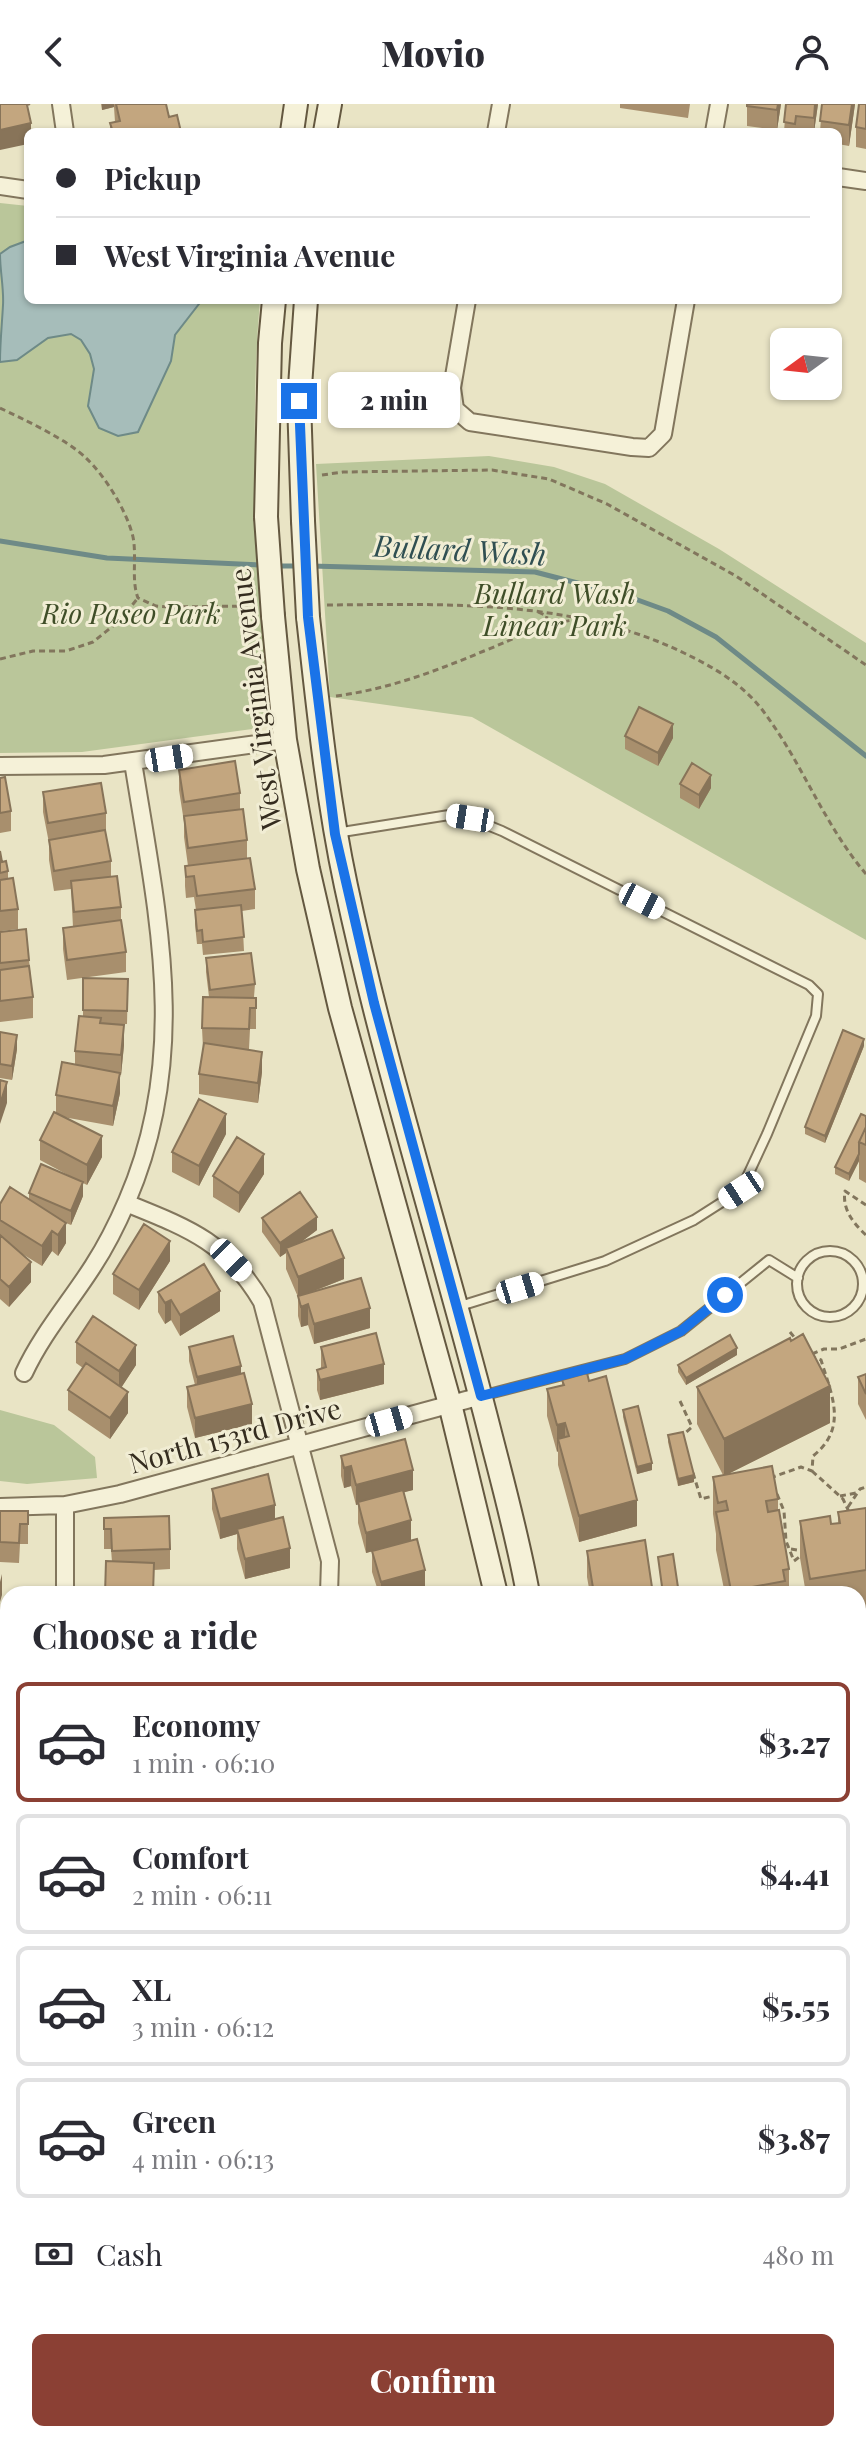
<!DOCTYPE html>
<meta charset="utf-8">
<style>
body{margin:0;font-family:"Playfair Display",serif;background:#f2f2f3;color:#2b2b33;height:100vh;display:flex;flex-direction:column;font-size:30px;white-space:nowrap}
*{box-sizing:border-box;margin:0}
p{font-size:26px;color:#7c7c81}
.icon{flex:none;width:44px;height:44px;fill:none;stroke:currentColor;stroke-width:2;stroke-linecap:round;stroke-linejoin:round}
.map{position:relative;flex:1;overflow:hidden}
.side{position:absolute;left:0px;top:1482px;width:866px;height:856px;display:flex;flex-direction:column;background:#fff;border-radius:24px 24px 0 0;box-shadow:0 2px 6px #0004}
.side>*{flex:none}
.top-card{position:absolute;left:24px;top:24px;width:818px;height:176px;border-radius:12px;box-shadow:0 2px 6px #0004;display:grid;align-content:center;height:176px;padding:0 32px;background:#fff}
.needle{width:52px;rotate:255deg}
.controls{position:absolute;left:770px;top:224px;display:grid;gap:16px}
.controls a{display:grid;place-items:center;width:72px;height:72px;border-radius:12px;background:#fff;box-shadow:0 2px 6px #0004;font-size:40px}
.end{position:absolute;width:36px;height:36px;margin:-18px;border:10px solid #1a73e8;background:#fff;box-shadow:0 0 0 4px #fff}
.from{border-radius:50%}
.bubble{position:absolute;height:56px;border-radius:12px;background:#fff;box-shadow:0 2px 6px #0004;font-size:26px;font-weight:800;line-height:56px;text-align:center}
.car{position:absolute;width:24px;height:48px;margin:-24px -12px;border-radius:10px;box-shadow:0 0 6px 2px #0007;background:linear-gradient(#fff 24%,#345 0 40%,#fff 0 76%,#345 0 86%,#fff 0)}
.top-card b{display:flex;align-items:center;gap:28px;height:76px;font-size:30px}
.top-card b+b{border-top:2px solid #e1e1e2}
.top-card i{width:20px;height:20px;background:#2b2b33}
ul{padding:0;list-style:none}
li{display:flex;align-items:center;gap:24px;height:120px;margin:0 16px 12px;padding:0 16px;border:4px solid #e1e1e2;border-radius:12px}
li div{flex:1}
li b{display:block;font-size:30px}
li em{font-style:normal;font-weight:800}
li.active{border-color:#8b4034}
li>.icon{width:72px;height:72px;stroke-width:1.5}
h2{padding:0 32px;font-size:36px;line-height:96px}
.pay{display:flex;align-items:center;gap:20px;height:88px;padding:0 32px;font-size:30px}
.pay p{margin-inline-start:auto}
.primary-button{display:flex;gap:16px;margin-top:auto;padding:16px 32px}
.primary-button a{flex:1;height:92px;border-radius:12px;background:#8b4034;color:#fff;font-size:32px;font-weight:800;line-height:92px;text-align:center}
header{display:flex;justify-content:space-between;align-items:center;height:104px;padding:0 32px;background:#fff;font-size:36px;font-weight:800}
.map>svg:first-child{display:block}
.green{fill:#bac69a}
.water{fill:#a6bdba;stroke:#6e8a87;stroke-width:2}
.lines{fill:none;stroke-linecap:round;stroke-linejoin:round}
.stream{stroke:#6e8a87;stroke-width:5}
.canal{stroke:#a6bdba;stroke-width:18}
.service-casing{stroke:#82765d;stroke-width:12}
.minor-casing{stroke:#82765d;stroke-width:20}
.secondary-casing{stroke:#645840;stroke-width:26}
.primary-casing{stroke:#514431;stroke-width:28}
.path{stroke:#82765d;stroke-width:3;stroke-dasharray:6 4;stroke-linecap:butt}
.service{stroke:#f5f1d8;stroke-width:8}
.minor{stroke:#f5f1d8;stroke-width:16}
.secondary{stroke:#f5f1d8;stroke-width:22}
.primary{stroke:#e8dda1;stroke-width:24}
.secondary-bridge-casing{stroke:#645840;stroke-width:26;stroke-linecap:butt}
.secondary-bridge{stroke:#f5f1d8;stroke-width:22}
.wall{fill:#a88f6d}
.shaded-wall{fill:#887459}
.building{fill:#c3a67f;stroke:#887459;stroke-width:2}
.route{stroke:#1a73e8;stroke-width:10}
.labels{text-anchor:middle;stroke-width:6;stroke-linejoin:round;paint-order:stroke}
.park-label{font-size:28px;font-style:italic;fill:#3f4e28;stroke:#f1edd4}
.street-label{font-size:28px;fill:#342c1f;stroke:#f1edd4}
.water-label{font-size:30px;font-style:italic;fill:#304f52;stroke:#f1edd4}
</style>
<header><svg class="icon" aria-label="back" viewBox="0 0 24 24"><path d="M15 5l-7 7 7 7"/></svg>Movio<svg class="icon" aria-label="person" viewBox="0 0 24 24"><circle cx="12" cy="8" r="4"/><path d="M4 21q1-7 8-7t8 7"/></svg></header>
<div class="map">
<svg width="866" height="2338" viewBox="0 0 866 2338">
<rect width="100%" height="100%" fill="#e9e4c5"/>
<!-- green -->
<path class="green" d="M0,99L28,102V196H260C248,332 259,468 269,603L267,615L259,624L82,648L0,649Z
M489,352L554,363L605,380L719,445L866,539V836L472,613L330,593L316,360Z
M0,1306L54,1321L95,1353L97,1374L27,1380L0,1377Z"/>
<!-- water -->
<path class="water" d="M26,137L28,196H202L175,231L171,257L138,328L118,332L99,324L88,302L94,265L90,250L81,236L71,230L48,234L17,256L0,258C0,239 2,220 3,201C4,185 0,167 0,150L10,143Z
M228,2330H377L358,2338H224Z"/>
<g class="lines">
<!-- stream -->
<path class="stream" d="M0,437L107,454L261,461
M275,462H297
M311,462L535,468L624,491L668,507L716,533L866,652"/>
<!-- canal -->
<path class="canal" d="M0,1635L8,1638
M858,1647L866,1646"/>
<!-- service casing -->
<g class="service-casing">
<path id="service" d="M336,729L449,711L470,714L502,727L809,881L818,890L816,912L767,1030L741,1086L694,1116L605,1157L457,1203
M797 1180a33 33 0 1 1 66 0a33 33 0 1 1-66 0Z
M481,1292L625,1255L681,1227L769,1156L798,1174"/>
</g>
<!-- minor casing -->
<g class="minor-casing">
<path id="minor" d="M61,0L65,28
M496,28L501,0
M714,28L719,0
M838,73L866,77
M0,82L28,86
M467,196L452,284L455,305L470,318L632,343L649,344L663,330L686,196
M0,662L104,661L285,636
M126,1099C188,1124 227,1138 262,1198L330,1457L329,1490
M24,1269C42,1230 70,1198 93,1162C106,1142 118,1118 127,1097C191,949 157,809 133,658
M65,1401V1490
M0,1403L65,1401L120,1390L481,1292
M0,1983L8,1981
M19,2337V2338"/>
</g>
<!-- secondary casing -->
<g class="secondary-casing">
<path id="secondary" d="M292,28L296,0
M325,28L330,0
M266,413L270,239L274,196
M303,417L299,297L306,196
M273,512L285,636L308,765L340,904L450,1300L496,1490
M308,513C318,603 327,693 346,782C385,965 443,1144 489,1325C503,1380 518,1434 528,1490
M698,2330L700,2338
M731,2330L733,2338"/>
</g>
<!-- primary casing -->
<g class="primary-casing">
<path id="primary" d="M858,1932L866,1930
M858,1977L866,1975
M0,2168L8,2166
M0,2217L8,2215"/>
</g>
<!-- path -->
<path class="path" d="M0,304C23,315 68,336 86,354C105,372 127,407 133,433C137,453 131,476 138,494L156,502L169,503L251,502
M322,371L343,368L492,366L549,375L607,400L736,472L866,561
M327,501C448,500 573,495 684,549C715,564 746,582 766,611C803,661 825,722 866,770
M538,508L547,512L545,521
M0,555L33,547H66L93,538L119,517L138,494
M336,592C389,585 436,567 484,547C519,533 545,518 583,515
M866,1101L845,1087C842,1105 853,1119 866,1131
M790,1228L798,1238
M812,1250L824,1245H839L866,1235
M680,1297L692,1323L683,1331
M812,1367L843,1395L849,1408
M693,1369L701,1395L713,1392
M770,1374L801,1363L812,1367L813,1352C848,1324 832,1292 821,1256L810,1252
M777,1390L784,1407L786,1437L794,1457L802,1451
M840,1392L856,1389
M848,1403L860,1385L866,1383
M791,1445L804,1447"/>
<!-- service -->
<use href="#service" class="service"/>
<!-- minor -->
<use href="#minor" class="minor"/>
<!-- secondary -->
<use href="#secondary" class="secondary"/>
<!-- primary -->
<use href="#primary" class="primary"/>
<!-- secondary-bridge casing -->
<g class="secondary-bridge-casing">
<path id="secondary-bridge" d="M266,413L273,512
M303,417L308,513"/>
</g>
<!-- secondary-bridge -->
<use href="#secondary-bridge" class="secondary-bridge"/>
</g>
<!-- wall -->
<path class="wall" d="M101,0H166L169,13L181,28H110V19L115,18L114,3L102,6Z
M620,0H690L688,14L620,4Z
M747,0H781L777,26L747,22Z
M786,0H818L814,28H784Z
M822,0H855L849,42L838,40V28H820Z
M866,0V45L856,43V23Z
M625,632L673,634L658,662L625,645Z
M179,666L240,689V705L247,736V754L255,785V805L242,807L244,847L203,851L202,840H197L195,820V806H196L194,793L186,794L185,782V762H188L184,733V718L179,686Z
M0,674L11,707V727L0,729Z
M680,680L711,684L699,705L680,694Z
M43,688L106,709V729L111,757V772L121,803V816L126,848V868L67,876L63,845V824L73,823L71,785L54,787L49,756V739L43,708Z
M0,747L2,758L8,767V775L18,805V825L1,827L29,856L33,893V914L0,918Z
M206,854L255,880L254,893L256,894V925H250L249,945H244L262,968L258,999L199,990V970L203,944L202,924L209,893L206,868Z
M83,874L128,875L127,920H118L124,941L121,971H120V989L113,1022L63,1013L102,1053L87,1081L83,1079V1092L71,1121L66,1119V1139L58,1152L52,1147L42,1162L19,1148L31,1178L9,1203L0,1195V1100L29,1095V1089L79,1077L40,1056V1036L56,1009V991L75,961V947L83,912Z
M0,928L17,945L12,976L0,974Z
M864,942L825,1039L805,1030V1023Z
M866,1012V1079L859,1075V1057L849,1077L835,1070V1063Z
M226,1030L199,1082L172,1068V1048Z
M264,1070L239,1109L213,1093V1072Z
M262,1114L317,1126L301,1138L344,1175L312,1188L370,1224L314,1240L308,1221L301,1223L298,1212V1193L286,1165V1149L280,1153L262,1128Z
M170,1157L139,1206L113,1190V1170Z
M158,1188L220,1207L180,1232L171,1216L165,1220L158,1208Z
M76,1238L136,1261L121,1284L128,1309L110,1335L68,1306V1286L83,1264L76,1259Z
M189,1243L241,1269L252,1320L195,1334L187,1303V1283L195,1281L189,1257Z
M321,1243L384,1280L320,1296L317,1286V1266L321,1264Z
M737,1251L686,1281L678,1268V1261Z
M866,1270V1316L858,1300V1273Z
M562,1276L637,1422L579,1438L558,1361V1347L557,1348L547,1312V1285L562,1281Z
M697,1283L830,1319L728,1370L778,1395V1406L789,1465V1490H725L716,1446V1430L713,1410V1373L723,1371L697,1320Z
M623,1306L652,1366L637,1370L623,1313Z
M668,1331L694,1378L678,1382L668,1338Z
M341,1352L413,1386L404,1388L411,1436L425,1486L411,1490H379L372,1468V1447L366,1449L358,1419V1400L356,1401L351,1382L344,1384L341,1372Z
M212,1385L275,1415L290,1464L245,1475L237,1445V1430L220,1435L212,1405Z
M866,1404V1504L858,1505V1490H806L800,1454V1417L831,1420L838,1419V1408Z
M0,1407H28V1440H20L19,1459L0,1458Z
M104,1414L170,1445V1465L154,1466L112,1458L111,1445H104Z
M587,1447L653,1490H590L587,1473Z
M8,1993L6,2079L0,2054V2001L5,2000V1994Z
M68,2330H126V2336L102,2338H68Z
M789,2330H816L818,2338H790Z
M822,2330H852L854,2338H824Z"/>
<!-- shaded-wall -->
<path class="shaded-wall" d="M102,0H114V3L102,6Z
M778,0H781L777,26V6Z
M815,0H818L814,28V14Z
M852,0H855L849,42V21Z
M31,19V28H28V40L0,46V26Z
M673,620V634L658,662V649Z
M711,671V684L699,705V691Z
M124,921V941L121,971V951Z
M17,931V945L12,976V962Z
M864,935V942L825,1039V1032Z
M262,948V968L258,999V979Z
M120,969V989L113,1022V1002Z
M7,978V999L0,1020V1000Z
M226,1010V1030L199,1082V1062Z
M102,1032V1053L87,1081V1061Z
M264,1050V1070L239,1109V1089Z
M859,1050V1057L849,1077V1070Z
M83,1078V1092L71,1121V1107Z
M317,1113V1126L288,1148L286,1144V1149L280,1153V1139Z
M66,1119V1139L58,1152V1131Z
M52,1127V1147L42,1162V1142Z
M170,1137V1157L139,1206V1186Z
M344,1154V1175L298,1193V1173Z
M31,1158V1178L9,1203V1183Z
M220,1187V1207L180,1232V1211Z
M171,1196V1216L165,1220V1199Z
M308,1200V1221L301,1223V1203Z
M370,1204V1224L314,1240V1220Z
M136,1241V1261L119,1287V1267Z
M737,1244V1251L686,1281V1274Z
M384,1260V1280L320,1296V1276Z
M241,1262V1275L197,1287V1273Z
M830,1282V1319L724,1372V1335Z
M128,1288V1309L110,1335V1314Z
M252,1300V1320L195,1334V1314Z
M565,1319V1345L558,1335V1347L557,1348V1321Z
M652,1359V1366L637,1370V1363Z
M351,1362V1382L344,1384V1364Z
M413,1366V1386L356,1401V1381Z
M694,1371V1378L678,1382V1375Z
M637,1396V1422L579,1438V1412Z
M275,1401V1421L237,1425V1430L220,1435V1415Z
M411,1416V1437L366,1449V1429Z
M290,1444V1464L245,1475V1455Z
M425,1466V1486L411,1490H381V1478Z
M2,1470V1491L0,1498V1478Z
M8,1923V1943L0,1945V1925Z
M8,2058V2079H6V2059Z
M866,2059V2072L858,2074V2061Z
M866,2102V2116L858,2118V2105Z
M866,2131V2138L858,2140V2133Z
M866,2223V2230L858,2232V2225Z"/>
<!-- building -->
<path class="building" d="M0,0H30L27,1L31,19L0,26Z
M116,0H166L169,13L177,11L181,28H113L110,19L120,17Z
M747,0H778L777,6L747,2Z
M786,0H815L814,14L796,12L795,20L784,18Z
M822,0H852L849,21L820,17Z
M859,0H866V25L856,23Z
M639,603L673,620L658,649L625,632Z
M235,657L240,689L184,698L179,666Z
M692,659L711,671L699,691L680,680Z
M5,673L11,707L0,709V674Z
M101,679L106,709L48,719L43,688Z
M243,705L247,736L188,744L184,712Z
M105,726L111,757L54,767L49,736Z
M0,747L2,758L6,757L8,767L0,769Z
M250,754L255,785L197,792L194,772L186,773L185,762Z
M117,772L121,803L74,808L71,777Z
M13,774L18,805L0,807V776Z
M241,801L244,833L203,838L202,826L197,827L195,806Z
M121,816L126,848L67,856L63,824Z
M26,825L29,856L0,859V828Z
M251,849L255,880L210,886L206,854Z
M29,862L33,893L0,897V866Z
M83,874L128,875L127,907L83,906Z
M203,893L256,894V904H250L249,925L202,924Z
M79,912L101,914L100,919L124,921L121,951L75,947Z
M843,926L864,935L825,1032L805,1023Z
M0,928L17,931L12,962L0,960Z
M204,939L262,948L258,979L199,970Z
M62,958L120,969L113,1002L56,991Z
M0,976L7,978L0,1000Z
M199,995L226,1010L199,1062L172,1048Z
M54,1008L102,1032L87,1061L40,1036Z
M861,1010L866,1012V1023L859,1038V1050L849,1070L835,1063Z
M866,1023V1041L859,1038Z
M237,1033L264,1050L239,1089L213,1072Z
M41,1060L83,1078L71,1107L29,1089Z
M10,1083L66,1119L58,1131L52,1127L42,1142L0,1116V1100Z
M300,1088L317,1113L280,1139L262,1114Z
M144,1120L170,1137L139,1186L113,1170Z
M332,1126L344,1154L298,1173L286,1144Z
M0,1131L31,1158L9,1183L0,1175Z
M204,1160L220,1187L180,1211L171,1196L165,1199L158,1188Z
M361,1174L370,1204L314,1220L308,1200L301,1203L298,1192Z
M93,1212L136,1241L119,1267L76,1238Z
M376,1229L384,1260L320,1276L317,1266L326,1263L321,1243Z
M803,1230L830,1282L724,1335L697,1283L790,1234L791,1237Z
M730,1231L737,1244L686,1274L678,1261Z
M233,1232L241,1262L197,1273L189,1243Z
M86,1259L128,1288L110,1314L68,1286Z
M244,1269L252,1300L195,1314L187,1283Z
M587,1269L589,1277L606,1272L637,1396L579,1412L558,1335L569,1332L565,1319L557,1321L547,1285L564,1281L562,1276Z
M866,1270V1290L858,1273Z
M638,1302L652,1359L637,1363L623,1306Z
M683,1328L694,1371L678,1375L668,1331Z
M405,1335L413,1366L356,1381L351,1362L344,1364L341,1352Z
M772,1362L778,1395L766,1397L768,1408L779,1406L789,1465L783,1466L785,1477L731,1487L716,1408L728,1406L726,1397L718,1399L713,1373Z
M268,1370L275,1401L220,1415L212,1385Z
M403,1386L411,1416L366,1429L358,1398Z
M866,1404V1466L810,1475L800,1417L830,1412L831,1420L840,1419L838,1408Z
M0,1407H28V1420H20L19,1439L0,1438Z
M169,1412L170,1445L112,1447L111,1425H104V1414Z
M283,1413L290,1444L245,1455L237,1425Z
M417,1435L425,1466L381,1478L372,1447Z
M645,1436L653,1490H594L587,1447Z
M673,1450L679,1490H663L658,1453Z
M106,1457L154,1459L153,1490H105Z
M262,1485L264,1490H245Z
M8,1870V1923L0,1925V1872Z
M8,1993V2058L6,2059L0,2034V2001L6,2000L5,1994Z
M866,2035V2059L858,2061V2037Z
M866,2069V2102L858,2105V2072Z
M866,2118V2131L858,2133V2120Z
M864,2179L866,2188V2223L858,2225V2181Z
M792,2330H816L818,2338H794Z
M826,2330H852L854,2338H828Z"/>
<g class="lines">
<!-- route -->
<path class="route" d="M299,297L308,513L335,730L374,899L481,1292L625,1255L681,1227L725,1191"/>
</g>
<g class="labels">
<!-- park labels -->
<g class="park-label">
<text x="555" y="500">Bullard Wash<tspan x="555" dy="32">Linear Park</tspan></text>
<text x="131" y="520">Rio Paseo Park</text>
</g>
<!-- street labels -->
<g class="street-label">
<text transform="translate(256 595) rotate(-97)" y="10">West Virginia Avenue</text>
<text transform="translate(235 1332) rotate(-15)" y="10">North 153rd Drive</text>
</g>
<!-- water labels -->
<g class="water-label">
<text transform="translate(460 447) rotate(3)" y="10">Bullard Wash</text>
</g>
</g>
</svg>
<div class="controls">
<a><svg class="needle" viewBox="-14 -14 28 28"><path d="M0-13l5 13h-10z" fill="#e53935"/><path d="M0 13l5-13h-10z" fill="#7c7c81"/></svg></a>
</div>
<i class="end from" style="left:725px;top:1191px"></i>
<i class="end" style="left:299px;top:297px"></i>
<div class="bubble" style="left:328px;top:268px;width:132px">2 min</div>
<i class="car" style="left:169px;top:654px;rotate:81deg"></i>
<i class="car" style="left:470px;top:714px;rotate:279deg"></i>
<i class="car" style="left:642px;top:797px;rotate:117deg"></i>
<i class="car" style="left:741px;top:1086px;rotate:237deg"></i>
<i class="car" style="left:231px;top:1156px;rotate:136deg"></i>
<i class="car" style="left:520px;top:1184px;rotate:73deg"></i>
<i class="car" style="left:389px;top:1317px;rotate:74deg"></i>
<div class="top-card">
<b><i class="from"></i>Pickup</b>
<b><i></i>West Virginia Avenue</b>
</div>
<section class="side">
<h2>Choose a ride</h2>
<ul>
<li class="active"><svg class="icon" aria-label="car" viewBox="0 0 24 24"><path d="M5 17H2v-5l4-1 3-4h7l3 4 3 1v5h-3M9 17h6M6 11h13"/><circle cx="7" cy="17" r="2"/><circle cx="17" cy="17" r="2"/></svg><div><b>Economy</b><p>1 min · 06:10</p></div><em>$3.27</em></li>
<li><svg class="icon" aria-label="car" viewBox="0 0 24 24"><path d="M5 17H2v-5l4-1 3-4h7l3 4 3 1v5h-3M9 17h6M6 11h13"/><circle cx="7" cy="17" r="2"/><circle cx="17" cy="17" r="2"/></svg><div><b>Comfort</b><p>2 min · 06:11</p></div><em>$4.41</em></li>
<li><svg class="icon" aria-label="car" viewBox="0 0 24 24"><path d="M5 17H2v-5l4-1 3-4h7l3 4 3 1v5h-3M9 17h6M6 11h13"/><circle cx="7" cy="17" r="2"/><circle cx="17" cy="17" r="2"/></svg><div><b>XL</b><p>3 min · 06:12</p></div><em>$5.55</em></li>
<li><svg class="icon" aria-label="car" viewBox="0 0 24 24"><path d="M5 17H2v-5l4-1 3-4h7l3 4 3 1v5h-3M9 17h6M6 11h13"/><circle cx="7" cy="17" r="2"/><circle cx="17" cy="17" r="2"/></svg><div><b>Green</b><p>4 min · 06:13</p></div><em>$3.87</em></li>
</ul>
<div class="pay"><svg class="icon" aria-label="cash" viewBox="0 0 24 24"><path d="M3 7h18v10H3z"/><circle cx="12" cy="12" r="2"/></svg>Cash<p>480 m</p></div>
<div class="primary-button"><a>Confirm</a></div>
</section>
</div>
